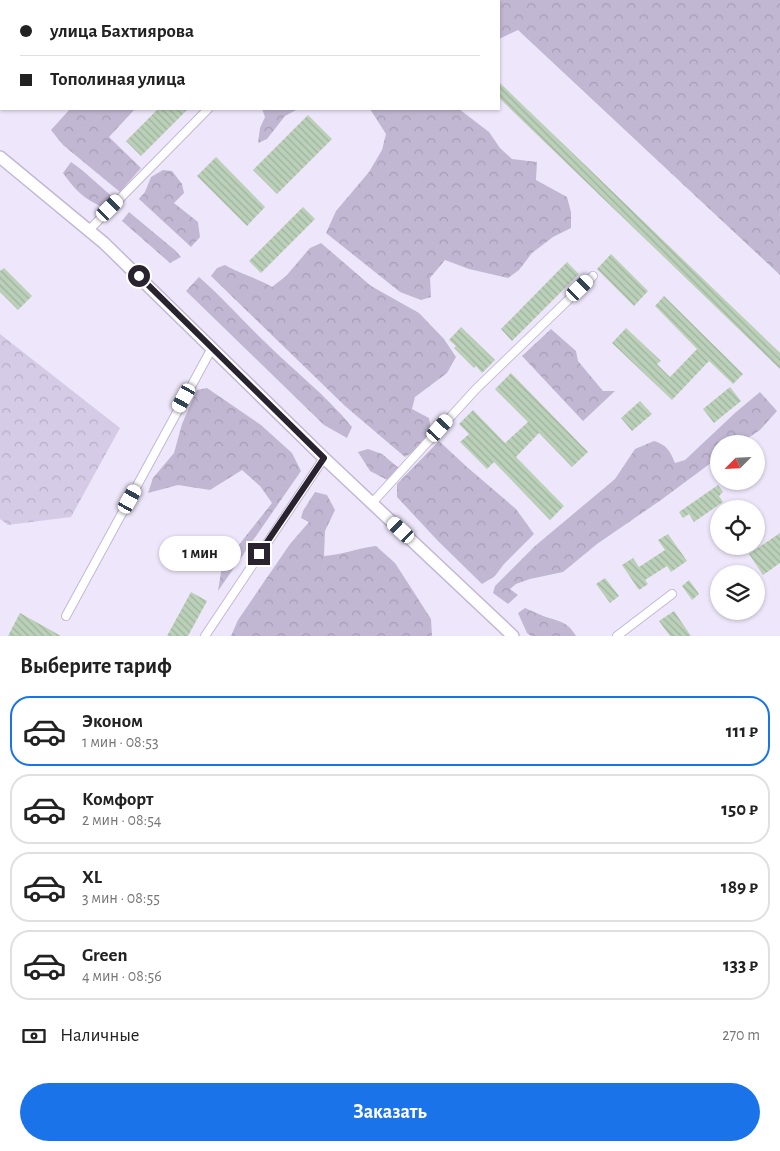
<!DOCTYPE html>
<html lang="ru">
<meta charset="utf-8">
<style>
body{margin:0;font-family:"Alegreya Sans",sans-serif;background:#f6f6f6;color:#222;height:100vh;display:flex;flex-direction:column;font-size:19px;white-space:nowrap}
*{box-sizing:border-box;margin:0}
p{font-size:16px;color:#767676}
.icon{flex:none;width:28px;height:28px;fill:none;stroke:currentColor;stroke-width:2;stroke-linecap:round;stroke-linejoin:round}
.map{position:relative;height:636px;overflow:hidden}
.details{display:flex;flex-direction:column;background:#fff;flex:1}
.details>*{flex:none}
.banner{position:absolute;left:0px;top:0px;width:500px;height:110px;box-shadow:0 1px 4px #0004;display:grid;align-content:center;height:110px;padding:0 20px;background:#fff}
.needle{width:32px;rotate:246deg}
.tools{position:absolute;left:710px;top:435px;display:grid;gap:10px}
.tools a{display:grid;place-items:center;width:55px;height:55px;border-radius:50%;background:#fff;box-shadow:0 1px 4px #0004;font-size:25px}
.end{position:absolute;width:22px;height:22px;margin:-11px;border:6px solid #28232f;background:#fff;box-shadow:0 0 0 2px #fff}
.from{border-radius:50%}
.bubble{position:absolute;height:35px;border-radius:18px;background:#fff;box-shadow:0 1px 4px #0004;font-size:16px;font-weight:600;line-height:35px;text-align:center}
.car{position:absolute;width:15px;height:30px;margin:-15px -8px;border-radius:6px;box-shadow:0 0 4px 1px #0007;background:linear-gradient(#fff 24%,#345 0 40%,#fff 0 76%,#345 0 86%,#fff 0)}
.banner b{display:flex;align-items:center;gap:18px;height:48px;font-size:19px}
.banner b+b{border-top:1px solid #e0e0e0}
.banner i{width:12px;height:12px;background:#222}
ul{padding:0;list-style:none}
li{display:flex;align-items:center;gap:15px;height:70px;margin:0 10px 8px;padding:0 10px;border:2px solid #e0e0e0;border-radius:20px}
li div{flex:1}
li b{display:block;font-size:19px}
li em{font-style:normal;font-weight:600}
li.current{border-color:#1a73e8}
li>.icon{width:45px;height:45px;stroke-width:1.5}
h2{padding:0 20px;font-size:22px;line-height:60px}
.pay{display:flex;align-items:center;gap:12px;height:55px;padding:0 20px;font-size:19px}
.pay p{margin-inline-start:auto}
.button{display:flex;gap:10px;margin-top:auto;padding:10px 20px}
.button a{flex:1;height:58px;border-radius:30px;background:#1a73e8;color:#fff;font-size:20px;font-weight:600;line-height:58px;text-align:center}
.map>svg:first-child{display:block}
.forest{fill:url(#forest-crowns)}
.park{fill:url(#park-crowns)}
.building{fill:url(#building-back-hatch)}
.lines{fill:none;stroke-linecap:round;stroke-linejoin:round}
.minor-casing{stroke:#c3b7d6;stroke-width:10}
.secondary-casing{stroke:#c3b7d6;stroke-width:14}
.minor{stroke:#fff;stroke-width:8}
.secondary{stroke:#fff;stroke-width:11}
.route{stroke:#28232f;stroke-width:6}
</style>
<div class="map">
<svg width="780" height="636" viewBox="0 0 780 636">
<defs>
<pattern id="forest-crowns" width="20" height="18" patternUnits="userSpaceOnUse" patternTransform="scale(1.25)"><rect width="20" height="18" fill="#c1b7d3"/><path d="M2 6a3 3 0 1 1 6 0M12 15a3 3 0 1 1 6 0" fill="none" stroke="#a69db5"/></pattern>
<pattern id="park-crowns" width="20" height="18" patternUnits="userSpaceOnUse" patternTransform="scale(1.25)"><rect width="20" height="18" fill="#d5cbe7"/><path d="M2 6a3 3 0 1 1 6 0M12 15a3 3 0 1 1 6 0" fill="none" stroke="#b7aec6"/></pattern>
<pattern id="building-back-hatch" width="6" height="6" patternUnits="userSpaceOnUse" patternTransform="scale(1.25)"><rect width="6" height="6" fill="#bad0b8"/><path d="M-1 5l2 2M0 0l6 6M5-1l2 2" fill="none" stroke="#a0b29e"/></pattern>
</defs>
<rect width="100%" height="100%" fill="#eee7fb"/>
<!-- forest -->
<path class="forest" d="M0,0H116L1,1V88Z
M454,0H780V275L518,30L499,39V1Z
M70,109H135L109,137L141,168L120,192L63,145L51,130Z
M262,109H298L285,116L267,139L258,143L260,128L265,117Z
M370,109H459L489,132L500,148L512,159L537,162L536,180L567,197L571,212V228L553,237L532,253L519,270L508,278L469,269L445,260L430,278L431,297L421,300L400,292L326,233L336,211L369,172L382,150L386,134Z
M71,162L82,170L116,200L103,207C85,200 74,189 63,173Z
M163,170L172,171L182,184L184,193L174,203L198,222L200,237L191,247L139,199L145,192L151,177Z
M129,212L176,251L181,257L170,263L122,221Z
M321,243L371,286L419,313L444,339L456,357L447,373L415,397L412,409L429,418L431,431L419,448L405,457L345,406L211,276L217,268L225,265C240,274 257,278 272,287L286,276L310,248Z
M199,277C222,297 242,320 264,341C293,370 326,395 352,427L347,438L324,425L186,291Z
M551,329L576,351L578,361L603,391H615L583,421L522,356Z
M207,388L261,425L292,453L301,471L218,591L222,566L272,503L260,486L242,470L210,490L178,485L148,493L153,478L174,453L182,424L197,390Z
M760,392L777,411L760,430L739,444H719V457L661,500L597,544L563,572L530,579L516,584L510,589L518,595L508,604L493,593L495,586L535,546L615,479L635,449L654,441C667,445 670,451 675,463L685,460L736,412Z
M439,441L467,467L516,509L534,534L504,564L495,576L482,584L438,541L397,497V484Z
M368,449L382,454L400,469L391,482L370,471L358,452Z
M315,492L327,495L335,510L325,531L324,556C341,555 358,548 376,546L395,563L415,594L431,619L432,636H231L238,620L290,544L309,522L301,518L303,511Z
M525,608C530,610 536,613 541,615C557,622 566,619 576,636H531L527,633L518,613Z"/>
<!-- park -->
<path class="park" d="M0,334L120,428L71,517L8,525L0,519Z"/>
<!-- building -->
<path class="building" d="M499,82L780,353V369L499,98Z
M158,109H188L141,156L126,141Z
M308,115L332,139L277,194L253,170Z
M216,157L265,207L247,226L197,176Z
M303,207L315,219L261,273L249,261Z
M611,254L648,291L634,306L597,269Z
M567,262L579,274L512,341L501,329Z
M4,268L32,296L18,310L0,292V271Z
M664,296L743,374L733,384L709,361L672,400L612,343L626,328L661,361L657,364L670,377L697,349L655,306Z
M461,327L495,360L482,373L476,366L474,368L454,348L456,346L449,340Z
M511,373L588,452L572,467L539,433L516,457L564,506L550,520L494,462L487,469L460,442L469,434L459,424L473,410L505,443L528,422L495,389Z
M730,387L741,401L714,423L703,409Z
M640,401L652,414L632,431L621,418Z
M718,485L723,492L719,496L723,502L694,522L689,514L683,518L679,512Z
M780,533V563L763,575L749,554Z
M668,534L687,561L671,572L667,566L645,580L648,584L639,590L622,565L633,558L639,567L665,550L658,540Z
M605,578L619,596L610,603L596,584Z
M689,580L699,594L692,600L682,586Z
M191,592L207,601L188,636H167Z
M674,611L691,636H670L659,621Z
M20,613L61,636H8Z"/>
<g class="lines">
<!-- minor casing -->
<g class="minor-casing">
<path id="minor" d="M89,230L208,109
M372,503L476,389L593,276
M66,616L212,348
M205,636L324,458
M617,636L672,594"/>
</g>
<!-- secondary casing -->
<g class="secondary-casing">
<path id="secondary" d="M0,157L104,243L324,458L513,636"/>
</g>
<!-- minor -->
<use href="#minor" class="minor"/>
<!-- secondary -->
<use href="#secondary" class="secondary"/>
</g>
<g class="lines">
<!-- route -->
<path class="route" d="M139,276L324,458L259,554"/>
</g>
</svg>
<div class="tools">
<a><svg class="needle" viewBox="-14 -14 28 28"><path d="M0-13l5 13h-10z" fill="#e53935"/><path d="M0 13l5-13h-10z" fill="#767676"/></svg></a>
<a><svg class="icon" aria-label="locate" viewBox="0 0 24 24"><circle cx="12" cy="12" r="6"/><path d="M12 2v4M12 18v4M2 12h4M18 12h4"/></svg></a>
<a><svg class="icon" aria-label="layers" viewBox="0 0 24 24"><path d="M12 4l9 5-9 5-9-5zM3 14l9 5 9-5"/></svg></a>
</div>
<i class="end from" style="left:139px;top:276px"></i>
<i class="end" style="left:259px;top:554px"></i>
<div class="bubble" style="left:159px;top:536px;width:82px">1 мин</div>
<i class="car" style="left:110px;top:208px;rotate:45deg"></i>
<i class="car" style="left:580px;top:288px;rotate:46deg"></i>
<i class="car" style="left:184px;top:398px;rotate:209deg"></i>
<i class="car" style="left:440px;top:428px;rotate:42deg"></i>
<i class="car" style="left:130px;top:499px;rotate:29deg"></i>
<i class="car" style="left:401px;top:530px;rotate:313deg"></i>
<div class="banner">
<b><i class="from"></i>улица Бахтиярова</b>
<b><i></i>Тополиная улица</b>
</div>
</div>
<section class="details">
<h2>Выберите тариф</h2>
<ul>
<li class="current"><svg class="icon" aria-label="car" viewBox="0 0 24 24"><path d="M5 17H2v-5l4-1 3-4h7l3 4 3 1v5h-3M9 17h6M6 11h13"/><circle cx="7" cy="17" r="2"/><circle cx="17" cy="17" r="2"/></svg><div><b>Эконом</b><p>1 мин · 08:53</p></div><em>111 ₽</em></li>
<li><svg class="icon" aria-label="car" viewBox="0 0 24 24"><path d="M5 17H2v-5l4-1 3-4h7l3 4 3 1v5h-3M9 17h6M6 11h13"/><circle cx="7" cy="17" r="2"/><circle cx="17" cy="17" r="2"/></svg><div><b>Комфорт</b><p>2 мин · 08:54</p></div><em>150 ₽</em></li>
<li><svg class="icon" aria-label="car" viewBox="0 0 24 24"><path d="M5 17H2v-5l4-1 3-4h7l3 4 3 1v5h-3M9 17h6M6 11h13"/><circle cx="7" cy="17" r="2"/><circle cx="17" cy="17" r="2"/></svg><div><b>XL</b><p>3 мин · 08:55</p></div><em>189 ₽</em></li>
<li><svg class="icon" aria-label="car" viewBox="0 0 24 24"><path d="M5 17H2v-5l4-1 3-4h7l3 4 3 1v5h-3M9 17h6M6 11h13"/><circle cx="7" cy="17" r="2"/><circle cx="17" cy="17" r="2"/></svg><div><b>Green</b><p>4 мин · 08:56</p></div><em>133 ₽</em></li>
</ul>
<div class="pay"><svg class="icon" aria-label="cash" viewBox="0 0 24 24"><path d="M3 7h18v10H3z"/><circle cx="12" cy="12" r="2"/></svg>Наличные<p>270 m</p></div>
<div class="button"><a>Заказать</a></div>
</section>
